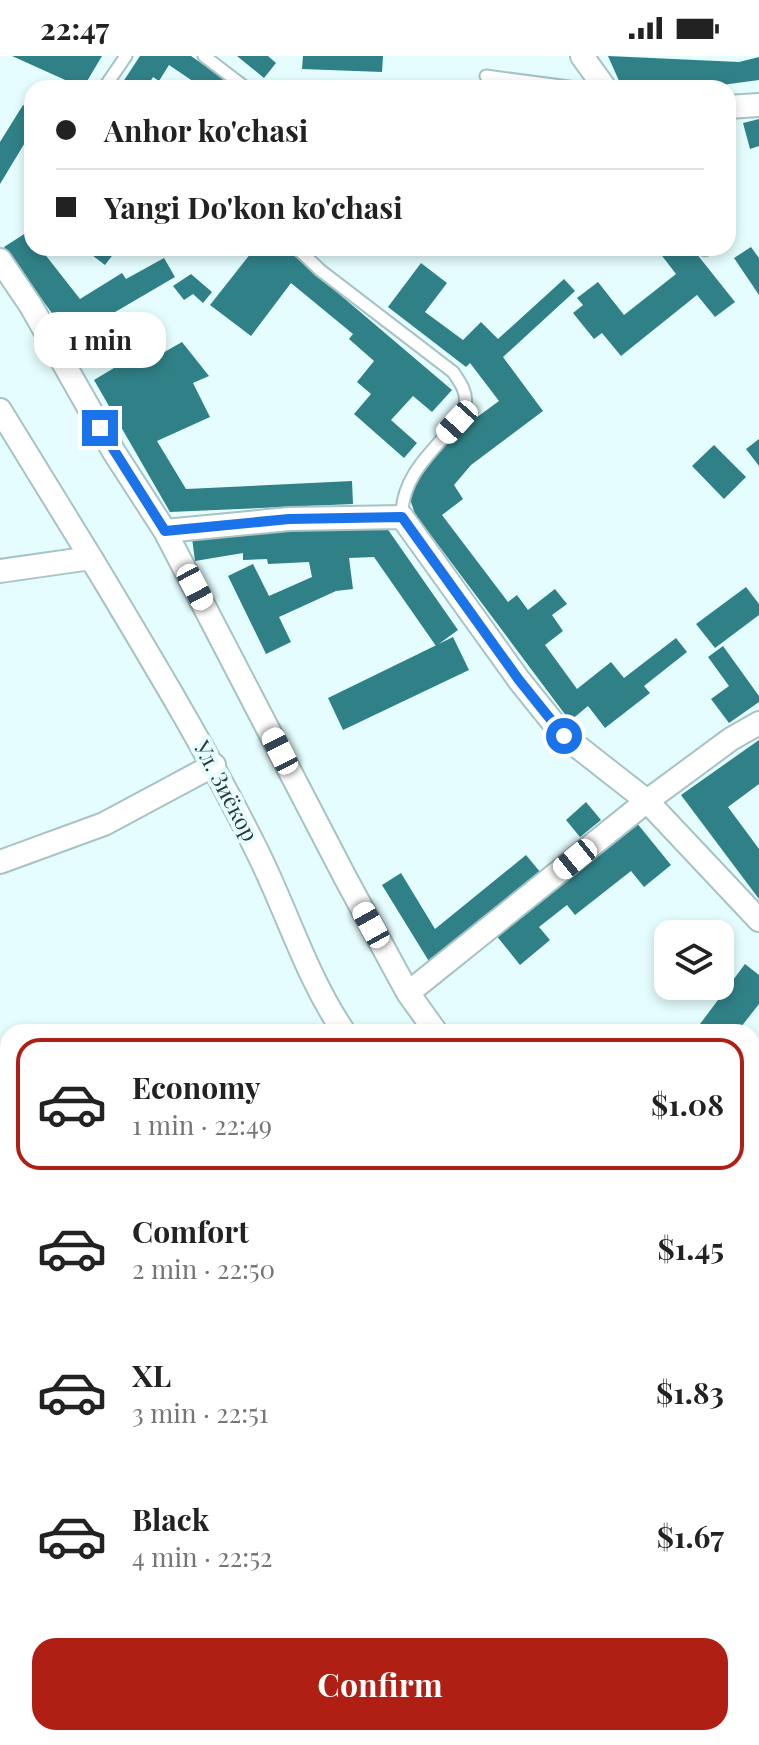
<!DOCTYPE html>
<meta charset="utf-8">
<style>
body{margin:0;font-family:"Playfair Display",serif;background:#f6f6f6;color:#222;height:100vh;display:flex;flex-direction:column;font-size:30px;white-space:nowrap}
*{box-sizing:border-box;margin:0}
p{font-size:26px;color:#767676}
.icon{flex:none;width:44px;height:44px;fill:none;stroke:currentColor;stroke-width:2;stroke-linecap:round;stroke-linejoin:round}
.map{position:relative;flex:1;overflow:hidden}
.panel{position:absolute;left:0px;top:968px;width:760px;height:722px;display:flex;flex-direction:column;background:#fff;border-radius:24px 24px 0 0;box-shadow:0 4px 12px #0003}
.panel>*{flex:none}
.top-card{position:absolute;left:24px;top:24px;width:712px;height:176px;border-radius:24px;box-shadow:0 4px 12px #0003;display:grid;align-content:center;height:176px;padding:0 32px;background:#fff}
.tools{position:absolute;left:654px;top:864px;display:grid;gap:16px}
.tools a{display:grid;place-items:center;width:80px;height:80px;border-radius:16px;background:#fff;box-shadow:0 4px 12px #0003;font-size:40px}
.end{position:absolute;width:36px;height:36px;margin:-18px;border:10px solid #1a73e8;background:#fff;box-shadow:0 0 0 4px #fff}
.from{border-radius:50%}
.bubble{position:absolute;height:56px;border-radius:24px;background:#fff;box-shadow:0 4px 12px #0003;font-size:26px;font-weight:700;line-height:56px;text-align:center}
.car{position:absolute;width:24px;height:48px;margin:-24px -12px;border-radius:10px;box-shadow:0 0 6px 2px #0007;background:linear-gradient(#fff 24%,#345 0 40%,#fff 0 76%,#345 0 86%,#fff 0)}
.top-card b{display:flex;align-items:center;gap:28px;height:76px;font-size:30px}
.top-card b+b{border-top:2px solid #e0e0e0}
.top-card i{width:20px;height:20px;background:#222}
ul{padding:14px 0 0;list-style:none}
li{display:flex;align-items:center;gap:24px;height:132px;margin:0 16px 12px;padding:0 16px;border:4px solid transparent;border-radius:24px}
li div{flex:1}
li b{display:block;font-size:30px}
li em{font-style:normal;font-weight:700}
li.current{border-color:#af1f13}
li>.icon{width:72px;height:72px;stroke-width:1.5}
.action{display:flex;gap:16px;margin-top:auto;padding:16px 32px}
.action a{flex:1;height:92px;border-radius:24px;background:#af1f13;color:#fff;font-size:32px;font-weight:700;line-height:92px;text-align:center}
.status{display:flex;justify-content:space-between;align-items:center;height:56px;padding:0 40px;background:#fff;direction:ltr}
.status svg{height:22px;fill:currentColor}
.map>svg:first-child{display:block}
.green{fill:#58e1ea}
.building{fill:#308187}
.lines{fill:none;stroke-linecap:round;stroke-linejoin:round}
.lane-casing{stroke:#a7c3c5;stroke-width:15}
.street-casing{stroke:#a7c3c5;stroke-width:26}
.lane{stroke:#fff;stroke-width:11}
.street{stroke:#fff;stroke-width:22}
.route{stroke:#1a73e8;stroke-width:10}
.labels{text-anchor:middle;stroke-width:8;stroke-linejoin:round;paint-order:stroke}
.street-label{font-size:22px;fill:#2c3839;stroke:#e5fdfe}
</style>
<div class="status"><b>22:47</b><svg viewBox="0 0 49 12"><path d="M0 12V9h3v3zM5 12V6h3v6zM10 12V3h3v9zM15 12V0h3v12zM26 1h20v11H26zM47 4h2v5h-2z"/></svg></div>
<div class="map">
<svg width="759" height="1689" viewBox="0 0 759 1689">
<rect width="100%" height="100%" fill="#e5fdfe"/>
<!-- green -->
<path class="green" d="M752,1476L759,1482V1689H0V1573L8,1567V1682H752Z"/>
<!-- building -->
<path class="building" d="M12,0H102L83,32Z
M140,0H191L237,32H203L169,9L159,25L153,21L146,32H119Z
M237,0H268L276,7L264,22Z
M303,0H383L382,16L302,13Z
M608,0L739,6L759,1V24L707,31L620,27Z
M23,49L32,55V75L0,128V86Z
M759,63V90L750,93L743,67Z
M32,173V192H40L80,243L122,217L126,223L164,202L175,221L98,266L101,269L75,289L4,191Z
M751,191L759,202V239L734,202Z
M91,192H118L105,209L88,196Z
M255,192H285L452,334L432,356L413,340L391,364L417,387L404,402L354,358L371,338L357,326L374,305L349,283L353,278L291,227L251,280L210,249Z
M656,192H692L735,246L715,261L697,239L621,300L602,277L594,283L573,257L583,249L577,242L598,226L624,259L676,218Z
M421,207L447,227L425,256L463,284L481,266L498,283L564,223L575,235L503,301L543,355L471,409L454,429L463,443L442,459L508,546L517,539L528,554L555,533L567,548L552,559L563,575L545,589L577,633L611,606L624,622L676,582L687,596L644,630L650,637L605,672L588,650L570,665L415,458L408,437L450,381L499,345L470,307L466,311L388,251Z
M191,218L212,236L203,247L193,238L184,244L173,230Z
M182,286L209,320L193,327L210,361L157,385L186,433L352,425L353,448L170,456L94,324L154,288L161,298Z
M759,383V410L746,393Z
M714,389L746,421L724,443L692,410Z
M384,468L458,574L436,590L374,501L349,502L353,533L336,535L279,561L291,586L266,598L228,520L253,508L269,540L312,521L309,506L268,508L267,503L243,504V497L195,505L192,482L242,475Z
M746,531L759,548V559L715,592L696,568Z
M453,581L469,614L343,674L328,642Z
M723,590L759,640V646L729,667L711,643L729,630L708,601Z
M759,684V728L728,751L759,793V843L681,739Z
M586,746L601,764L580,781L566,764Z
M636,766L671,809L644,831L631,815L575,859L567,849L539,871L550,884L520,909L495,878Z
M526,799L541,817L430,907L382,829L401,817L435,873Z
M745,908L759,919V948L737,976H694Z
M752,1089L759,1094V1125L752,1120Z
M759,1135V1193L752,1190V1149Z
M759,1198V1250L757,1253L752,1249V1207Z"/>
<g class="lines">
<!-- lane casing -->
<g class="lane-casing">
<path id="lane" d="M204,0L246,32
M486,20L576,32
M104,32L126,0
M297,192L320,214L453,316C460,326 468,337 465,350C462,362 451,372 444,381C422,405 401,428 402,461
M703,192L705,194"/>
</g>
<!-- street casing -->
<g class="street-casing">
<path id="street" d="M582,0L605,32
M728,51L759,49
M0,204L31,250L114,396L165,475L346,823L408,937L436,976
M0,354L91,502L0,515
M165,475L289,463L402,461L519,624L564,680L647,745L759,864
M91,502C149,599 207,694 257,795C287,855 306,920 344,976
M0,806L104,768L214,709
M408,937L647,745L731,683L759,667
M752,1313L759,1319
M752,1417L759,1424
M300,1689L306,1682"/>
</g>
<!-- lane -->
<use href="#lane" class="lane"/>
<!-- street -->
<use href="#street" class="street"/>
</g>
<g class="lines">
<!-- route -->
<path class="route" d="M100,372L165,475L289,463L402,461L519,624L564,680"/>
</g>
<g class="labels">
<!-- street labels -->
<g class="street-label">
<text transform="translate(226 735) rotate(62)" y="8">Ул. Зиёкор</text>
</g>
</g>
</svg>
<div class="tools">
<a><svg class="icon" aria-label="layers" viewBox="0 0 24 24"><path d="M12 4l9 5-9 5-9-5zM3 14l9 5 9-5"/></svg></a>
</div>
<i class="end from" style="left:564px;top:680px"></i>
<i class="end" style="left:100px;top:372px"></i>
<div class="bubble" style="left:34px;top:256px;width:132px">1 min</div>
<i class="car" style="left:457px;top:366px;rotate:222deg"></i>
<i class="car" style="left:195px;top:531px;rotate:152deg"></i>
<i class="car" style="left:280px;top:695px;rotate:333deg"></i>
<i class="car" style="left:575px;top:803px;rotate:231deg"></i>
<i class="car" style="left:371px;top:869px;rotate:331deg"></i>
<div class="top-card">
<b><i class="from"></i>Anhor ko'chasi</b>
<b><i></i>Yangi Do'kon ko'chasi</b>
</div>
<section class="panel">
<ul>
<li class="current"><svg class="icon" aria-label="car" viewBox="0 0 24 24"><path d="M5 17H2v-5l4-1 3-4h7l3 4 3 1v5h-3M9 17h6M6 11h13"/><circle cx="7" cy="17" r="2"/><circle cx="17" cy="17" r="2"/></svg><div><b>Economy</b><p>1 min · 22:49</p></div><em>$1.08</em></li>
<li><svg class="icon" aria-label="car" viewBox="0 0 24 24"><path d="M5 17H2v-5l4-1 3-4h7l3 4 3 1v5h-3M9 17h6M6 11h13"/><circle cx="7" cy="17" r="2"/><circle cx="17" cy="17" r="2"/></svg><div><b>Comfort</b><p>2 min · 22:50</p></div><em>$1.45</em></li>
<li><svg class="icon" aria-label="car" viewBox="0 0 24 24"><path d="M5 17H2v-5l4-1 3-4h7l3 4 3 1v5h-3M9 17h6M6 11h13"/><circle cx="7" cy="17" r="2"/><circle cx="17" cy="17" r="2"/></svg><div><b>XL</b><p>3 min · 22:51</p></div><em>$1.83</em></li>
<li><svg class="icon" aria-label="car" viewBox="0 0 24 24"><path d="M5 17H2v-5l4-1 3-4h7l3 4 3 1v5h-3M9 17h6M6 11h13"/><circle cx="7" cy="17" r="2"/><circle cx="17" cy="17" r="2"/></svg><div><b>Black</b><p>4 min · 22:52</p></div><em>$1.67</em></li>
</ul>
<div class="action"><a>Confirm</a></div>
</section>
</div>
